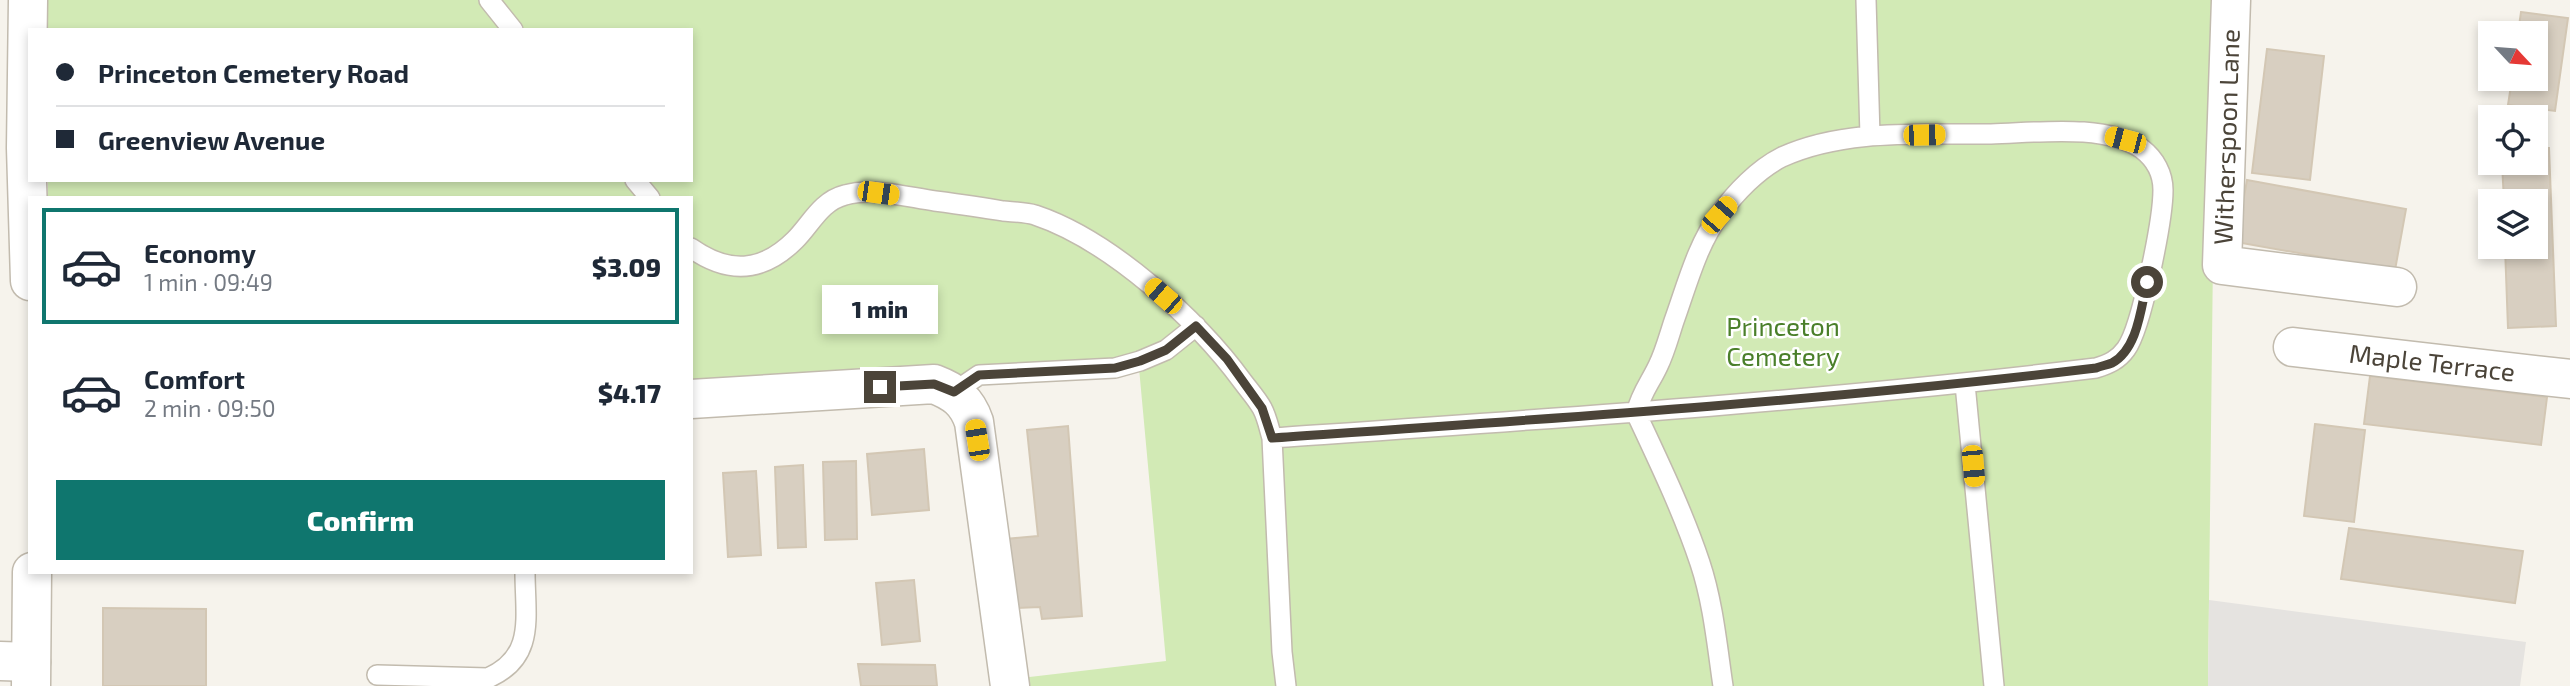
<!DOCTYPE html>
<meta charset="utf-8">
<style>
body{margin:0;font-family:"Exo 2",sans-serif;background:#f6f6f7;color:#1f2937;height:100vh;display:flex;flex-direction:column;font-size:26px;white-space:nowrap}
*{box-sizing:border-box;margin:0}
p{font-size:23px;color:#747a83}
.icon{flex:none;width:38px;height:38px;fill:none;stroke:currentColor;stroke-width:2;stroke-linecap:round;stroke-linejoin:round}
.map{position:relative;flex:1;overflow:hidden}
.side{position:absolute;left:28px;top:196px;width:665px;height:378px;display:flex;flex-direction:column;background:#fff;border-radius:0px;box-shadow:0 4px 10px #0003}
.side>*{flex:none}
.top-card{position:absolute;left:28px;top:28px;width:665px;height:154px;border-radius:0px;box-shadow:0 4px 10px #0003;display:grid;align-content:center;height:154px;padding:0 28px;background:#fff}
.needle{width:46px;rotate:116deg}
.buttons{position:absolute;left:2478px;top:21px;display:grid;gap:14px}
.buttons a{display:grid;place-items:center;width:70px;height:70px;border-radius:0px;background:#fff;box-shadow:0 4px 10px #0003;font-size:35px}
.end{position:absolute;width:32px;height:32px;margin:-16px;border:9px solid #4b4439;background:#fff;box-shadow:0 0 0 4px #fff}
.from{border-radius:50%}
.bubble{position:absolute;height:49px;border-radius:0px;background:#fff;box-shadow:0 4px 10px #0003;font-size:23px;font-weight:800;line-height:49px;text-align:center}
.car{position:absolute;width:21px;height:42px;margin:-21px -10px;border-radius:9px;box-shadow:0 0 5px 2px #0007;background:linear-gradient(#f5c518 24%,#345 0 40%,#f5c518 0 76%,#345 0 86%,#f5c518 0)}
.top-card b{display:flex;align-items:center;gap:24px;height:66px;font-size:26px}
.top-card b+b{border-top:2px solid #e0e1e3}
.top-card i{width:18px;height:18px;background:#1f2937}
ul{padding:12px 0 0;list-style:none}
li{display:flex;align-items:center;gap:21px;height:116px;margin:0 14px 10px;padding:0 14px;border:4px solid transparent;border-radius:0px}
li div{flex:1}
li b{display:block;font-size:26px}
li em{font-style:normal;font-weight:800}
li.on{border-color:#0f766e}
li>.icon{width:63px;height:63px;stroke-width:1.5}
.action{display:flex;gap:14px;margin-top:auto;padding:14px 28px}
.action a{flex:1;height:80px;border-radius:0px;background:#0f766e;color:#fff;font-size:28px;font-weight:800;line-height:80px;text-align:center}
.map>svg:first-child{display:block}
.green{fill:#d2eab5}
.parking{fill:#e5e3e0}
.building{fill:#d8cfc1;stroke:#d3c7b4;stroke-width:2}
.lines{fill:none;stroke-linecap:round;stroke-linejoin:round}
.service-casing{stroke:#c2bbae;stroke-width:22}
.minor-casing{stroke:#c2bbae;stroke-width:41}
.tertiary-casing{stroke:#c2bbae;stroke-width:41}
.service{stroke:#fff;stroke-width:19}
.minor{stroke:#fff;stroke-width:38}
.tertiary{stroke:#fff;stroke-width:38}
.route{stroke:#4b4439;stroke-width:9}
.labels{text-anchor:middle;stroke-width:5;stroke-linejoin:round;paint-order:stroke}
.street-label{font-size:26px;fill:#4b4439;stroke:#fff}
.park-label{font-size:26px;fill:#4a7f2a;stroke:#fff}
</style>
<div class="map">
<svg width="2570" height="686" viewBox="0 0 2570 686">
<rect width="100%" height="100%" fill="#f6f3ec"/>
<!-- green -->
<path class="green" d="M48,0H2216L2208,686H1022L1021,678L1166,661L1139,368L691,393V198H48V180H691V30H48Z"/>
<!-- parking -->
<path class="parking" d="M2209,600L2526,642L2520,686H2208Z"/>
<!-- building -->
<path class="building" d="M2521,12L2568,18L2555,111L2508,105L2512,79H2536V33H2518Z
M2267,49L2324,56L2310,180L2252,173Z
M2536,148H2549L2556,326L2508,328L2505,247H2536V201H2504L2502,163H2536Z
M2247,180L2406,209L2395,270L2236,242Z
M2370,376L2547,397L2541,445L2364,424Z
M2315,424L2365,430L2354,522L2304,516Z
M1068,426L1082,616L1042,619L1040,607L1015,608L1006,539L1038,536L1027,430Z
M924,449L929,510L872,515L867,454Z
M856,461L857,539L825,540L823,462Z
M803,465L806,547L778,548L775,467Z
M756,471L761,555L728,557L723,473Z
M2349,528L2523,551L2515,603L2341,579Z
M914,580L920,641L882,645L876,583Z
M103,608L206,609V686H103Z
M858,664L935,665L937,686H861Z"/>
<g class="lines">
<!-- service casing -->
<g class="service-casing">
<path id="service" d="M489,0L513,30
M1866,0L1870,136
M635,180L650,198
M691,248C728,274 762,273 795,240C811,224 821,201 845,195C873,187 907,197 935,201C958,204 980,207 1003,211C1013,212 1025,212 1035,215C1110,240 1197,319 1243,382C1249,390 1257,399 1262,408C1267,417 1269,428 1272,438L1282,652L1286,686
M1965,384L1994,686
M954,392L979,375L1115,368L1140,361L1166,350L1196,326
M1272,438C1547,419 1822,401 2096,368C2109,364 2118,360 2126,349C2142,327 2163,218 2163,190C2163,174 2155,159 2142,149C2104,123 2035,133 1991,134C1922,135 1846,128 1782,157C1758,169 1735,193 1720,214C1697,245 1687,285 1674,321C1669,336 1665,352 1658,366C1649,385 1642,391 1636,413C1659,462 1683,512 1700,563C1713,602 1717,645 1723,686
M377,675L488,678C536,657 525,617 525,572"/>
</g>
<!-- minor casing -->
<g class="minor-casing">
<g id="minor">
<path d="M2231,0L2222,265L2397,287"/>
<path id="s1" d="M2293,347L2570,379"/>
<path d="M691,399L934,384C955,392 967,401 974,422L1010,686"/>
<path d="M0,661L31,662"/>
</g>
</g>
<!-- tertiary casing -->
<g class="tertiary-casing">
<path id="tertiary" d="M28,0L26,148L30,281
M31,686L32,572"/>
</g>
<!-- service -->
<use href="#service" class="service"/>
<!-- minor -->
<use href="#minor" class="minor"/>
<!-- tertiary -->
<use href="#tertiary" class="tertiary"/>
</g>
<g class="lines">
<!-- route -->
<path class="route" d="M880,387L934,384L954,392L979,375L1115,368L1140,361L1166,350L1196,326L1227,359L1262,408L1272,438C1547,419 1822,401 2096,368C2101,366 2107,365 2112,363C2138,349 2141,307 2147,282"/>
</g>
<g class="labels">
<!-- street labels -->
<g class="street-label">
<text transform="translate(2227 137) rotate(-88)" y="9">Witherspoon Lane</text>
<text dy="9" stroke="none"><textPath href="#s1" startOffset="140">Maple Terrace</textPath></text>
</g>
<!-- park labels -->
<g class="park-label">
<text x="1783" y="336">Princeton<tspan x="1783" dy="30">Cemetery</tspan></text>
</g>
</g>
</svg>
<div class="buttons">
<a><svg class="needle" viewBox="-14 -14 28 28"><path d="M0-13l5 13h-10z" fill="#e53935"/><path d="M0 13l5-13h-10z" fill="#747a83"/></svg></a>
<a><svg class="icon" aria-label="locate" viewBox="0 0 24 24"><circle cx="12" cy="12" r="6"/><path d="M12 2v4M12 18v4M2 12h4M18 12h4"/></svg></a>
<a><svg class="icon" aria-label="layers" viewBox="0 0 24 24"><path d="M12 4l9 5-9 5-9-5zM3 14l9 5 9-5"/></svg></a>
</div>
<i class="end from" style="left:2147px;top:282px"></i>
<i class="end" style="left:880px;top:387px"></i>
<div class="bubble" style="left:822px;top:285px;width:116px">1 min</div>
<i class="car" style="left:1924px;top:135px;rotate:89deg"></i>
<i class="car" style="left:2125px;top:140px;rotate:285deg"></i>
<i class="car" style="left:878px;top:193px;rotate:98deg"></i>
<i class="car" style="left:1719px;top:215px;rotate:41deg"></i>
<i class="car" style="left:1163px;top:296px;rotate:311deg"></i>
<i class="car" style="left:977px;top:440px;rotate:351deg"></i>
<i class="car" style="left:1973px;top:466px;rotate:175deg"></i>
<div class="top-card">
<b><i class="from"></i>Princeton Cemetery Road</b>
<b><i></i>Greenview Avenue</b>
</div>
<section class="side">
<ul>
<li class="on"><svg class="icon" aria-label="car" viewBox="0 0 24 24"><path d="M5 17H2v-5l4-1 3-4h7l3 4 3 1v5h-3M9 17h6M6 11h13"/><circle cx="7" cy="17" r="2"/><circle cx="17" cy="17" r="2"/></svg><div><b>Economy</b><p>1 min · 09:49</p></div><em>$3.09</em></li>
<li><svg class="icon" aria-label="car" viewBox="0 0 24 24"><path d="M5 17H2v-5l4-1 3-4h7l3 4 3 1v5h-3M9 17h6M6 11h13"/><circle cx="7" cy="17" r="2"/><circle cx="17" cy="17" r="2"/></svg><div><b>Comfort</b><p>2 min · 09:50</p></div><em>$4.17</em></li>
</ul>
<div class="action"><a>Confirm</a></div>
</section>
</div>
